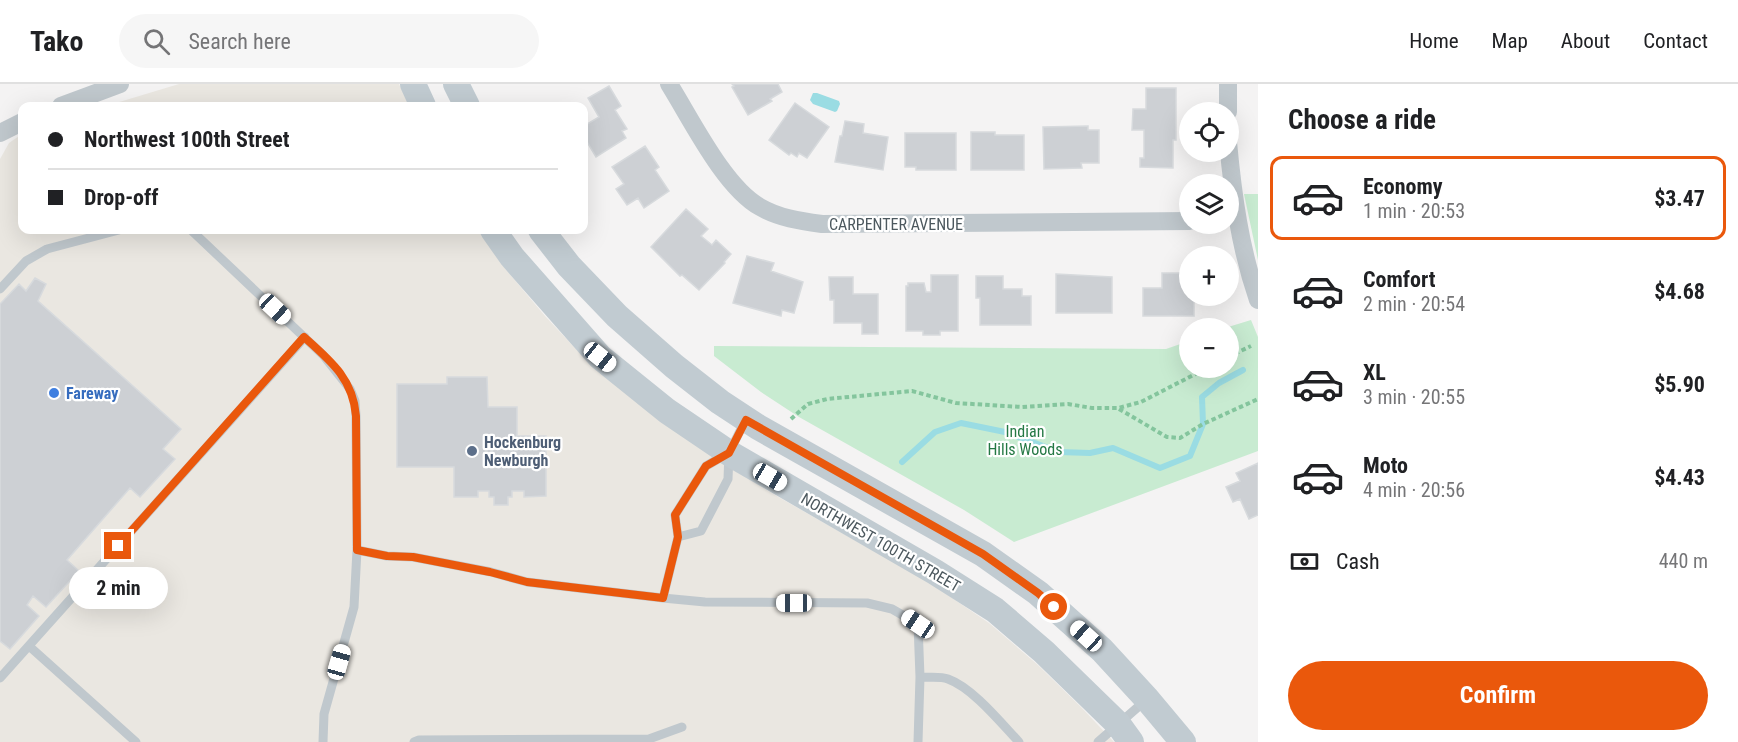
<!DOCTYPE html>
<meta charset="utf-8">
<style>
body{margin:0;font-family:"Roboto Condensed",sans-serif;background:#f6f6f6;color:#202124;height:100vh;display:flex;flex-direction:column;font-size:22px;white-space:nowrap}
*{box-sizing:border-box;margin:0}
p{font-size:20px;color:#757577}
.icon{flex:none;width:33px;height:33px;fill:none;stroke:currentColor;stroke-width:2;stroke-linecap:round;stroke-linejoin:round}
.map{position:relative;flex:1;overflow:hidden}
.side{display:flex;flex-direction:column;background:#fff;width:480px}
.side>*{flex:none}
.hud{position:absolute;left:18px;top:18px;width:570px;height:132px;border-radius:12px;box-shadow:0 6px 24px #0002;display:grid;align-content:center;height:132px;padding:0 30px;background:#fff}
.fabs{position:absolute;left:1179px;top:18px;display:grid;gap:12px}
.fabs a{display:grid;place-items:center;width:60px;height:60px;border-radius:50%;background:#fff;box-shadow:0 6px 24px #0002;font-size:30px}
.end{position:absolute;width:27px;height:27px;margin:-14px;border:8px solid #ea580c;background:#fff;box-shadow:0 0 0 3px #fff}
.from{border-radius:50%}
.bubble{position:absolute;height:42px;border-radius:21px;background:#fff;box-shadow:0 6px 24px #0002;font-size:20px;font-weight:700;line-height:42px;text-align:center}
.car{position:absolute;width:18px;height:36px;margin:-18px -9px;border-radius:8px;box-shadow:0 0 4px 2px #0007;background:linear-gradient(#fff 24%,#345 0 40%,#fff 0 76%,#345 0 86%,#fff 0)}
.hud b{display:flex;align-items:center;gap:21px;height:57px;font-size:22px}
.hud b+b{border-top:2px solid #e0e0e0}
.hud i{width:15px;height:15px;background:#202124}
ul{padding:0;list-style:none}
li{display:flex;align-items:center;gap:18px;height:84px;margin:0 12px 9px;padding:0 18px;border:3px solid transparent;border-radius:12px}
li div{flex:1}
li b{display:block;font-size:22px}
li em{font-style:normal;font-weight:700}
li.selected{border-color:#ea580c}
li>.icon{width:54px;height:54px;stroke-width:1.5}
h2{padding:0 30px;font-size:27px;line-height:72px}
.pay{display:flex;align-items:center;gap:15px;height:66px;padding:0 30px;font-size:22px}
.pay p{margin-inline-start:auto}
.button{display:flex;gap:12px;margin-top:auto;padding:12px 30px}
.button a{flex:1;height:69px;border-radius:36px;background:#ea580c;color:#fff;font-size:24px;font-weight:700;line-height:69px;text-align:center}
header{display:flex;align-items:center;gap:36px;box-sizing:border-box;height:84px;padding:0 30px;background:#fff;border-bottom:2px solid #e0e0e0}
header strong{font-size:28px}
nav{display:flex;gap:33px;margin-inline-start:auto;font-size:21px}
.search{width:420px;height:54px;background:#f6f6f6;display:flex;align-items:center;gap:15px;box-sizing:border-box;padding:0 21px;border-radius:33px;color:#757577;font-size:22px}
main{display:flex;flex:1;min-height:0}
.map>svg:first-child{display:block}
.commercial{fill:#eae7e1}
.green{fill:#c8ebd1}
.water{fill:#9adce3}
.lines{fill:none;stroke-linecap:round;stroke-linejoin:round}
.stream{stroke:#9adce3;stroke-width:6}
.building{fill:#cdd0d4;stroke:#d7dadd;stroke-width:1.5}
.path{stroke:#84c59d;stroke-width:4;stroke-dasharray:4.5 3;stroke-linecap:butt}
.service{stroke:#c0c8cd;stroke-width:9}
.minor{stroke:#c0c8cd;stroke-width:18}
.secondary{stroke:#c1cbd1;stroke-width:26}
.route{stroke:#ea580c;stroke-width:8}
.shop-dot{fill:#3f7fe0;stroke:#fff;stroke-width:2}
.service-dot{fill:#5c6f8a;stroke:#fff;stroke-width:2}
.labels{text-anchor:middle;stroke-width:4.5;stroke-linejoin:round;paint-order:stroke}
.street-label{font-size:16px;fill:#4c585e;stroke:#fff}
.shop-label{font-size:16px;font-weight:bold;fill:#366cbe;stroke:#fff;text-anchor:start}
.park-label{font-size:16px;fill:#247844;stroke:#fff}
.service-label{font-size:16px;font-weight:bold;fill:#4e5e75;stroke:#fff;text-anchor:start}
</style>
<header>
<strong>Tako</strong>
<div class="search"><svg class="icon" aria-label="search" viewBox="0 0 24 24"><circle cx="10" cy="10" r="6"/><path d="M15 15l6 6"/></svg>Search here</div>
<nav><a>Home</a><a>Map</a><a>About</a><a>Contact</a></nav>
</header>
<main>
<div class="map">
<svg width="1258" height="658" viewBox="0 0 1258 658">
<rect width="100%" height="100%" fill="#f4f3f3"/>
<!-- commercial -->
<path class="commercial" d="M179,0H399L409,22H106Z
M22,50V146H479L503,182L545,232L590,280L660,337L768,407L930,499L989,539L1038,581L1081,623L1114,658H0V75L9,59Z"/>
<!-- green -->
<path class="green" d="M1244,110H1258V176Z
M1251,236L1258,253V367L1014,458L964,426L799,333L761,308L714,272V262L1166,265L1189,257L1190,284H1228V244H1225Z"/>
<!-- water -->
<path class="water" d="M813,9H817L839,17L840,20L837,27L835,28L813,20L810,16Z"/>
<g class="lines">
<!-- stream -->
<path class="stream" d="M902,378L935,348L961,339L1005,348L1059,368L1090,369L1113,364L1160,384L1190,372L1203,340L1202,313L1219,299L1243,286"/>
</g>
<!-- building -->
<path class="building" d="M732,0H778L782,8L770,15L772,17L748,31L732,3L734,2Z
M609,2L621,22L615,26L627,45L622,47L626,54L596,73L584,53V42L599,33L588,14Z
M1146,4H1176V56H1173V84L1140,83V74H1144V46H1132L1133,25H1146Z
M795,19L829,43L807,74L799,69L797,73L791,69L789,71L769,56Z
M845,37L864,40L863,49L888,53L883,86L835,78L840,52H842Z
M1088,42V46H1099V79H1081L1082,84L1044,85L1043,43Z
M971,48H995V51H1024V86H971Z
M905,49H956V86H916V83H905Z
M645,62L659,83L655,86L669,107L644,124L638,114L627,121L616,105L624,100L612,83Z
M686,125L708,145L701,152L712,161L716,156L731,170L724,178L725,179L699,206L682,191L680,192L651,163Z
M747,172L774,179L771,187L803,198L794,229L782,226L781,232L733,219Z
M1162,189H1190V212H1194V232H1143V204H1162Z
M1056,190L1112,193V229H1056Z
M931,191H958V247H940V251H923V247H906V202H908V199H924L926,208H931Z
M976,192H1003V205H1022V212H1031V241H980V214H976Z
M829,193H853V210H878V250H862V239H834V216H830Z
M35,194L46,200L38,217L181,345L163,365L175,375L140,413L130,404L67,476L79,487L46,523L33,512L27,521L39,532L10,565L0,557V220L19,200L26,207Z
M447,293H487L488,323H517V352H546V412L524,413V407H512V413H508V421H494V413H489V407H478V413H454V383H397V300H447Z
M1258,379V431L1249,435L1240,415L1233,418L1226,403L1240,397L1236,389Z"/>
<g class="lines">
<!-- path -->
<path class="path" d="M1228,273L1251,262
M1119,325L1167,353L1180,354L1203,340L1258,315
M791,335L808,320L827,315L912,307L956,319L1022,323L1068,320L1092,324H1118L1141,318L1207,284"/>
<!-- service -->
<path class="service" d="M191,146L323,271L350,305L355,317L356,332L357,466
M0,205L26,177L47,165L119,146
M678,453L701,447L728,395L729,369L745,337
M663,514L678,453L675,431L706,382L725,371
M29,562L136,658
M920,593C929,594 940,592 948,595C973,604 1001,639 1019,658
M0,594L305,253
M323,658L324,630L354,523L357,466L387,472L413,473L491,488L527,498L663,514L705,518L867,519L892,525L918,540L920,593L918,658
M414,658L419,656L649,655L682,643
M1098,658L1146,616"/>
<!-- minor -->
<path class="minor" d="M669,0C691,35 724,103 760,123C779,134 800,137 822,140L1190,137
M1228,0V28
M61,22L120,0
M0,49L22,38
M1228,58C1233,112 1240,164 1258,216"/>
<!-- secondary -->
<path class="secondary" d="M413,0L423,22
M456,0L467,22
M493,146L512,173L600,273L667,327L729,369L935,488L995,526L1044,568L1118,640L1131,658
M541,146L569,182L617,232L674,282L720,318L758,343L983,470L1038,509L1102,566L1147,615L1183,658"/>
</g>
<g class="lines">
<!-- route -->
<path class="route" d="M118,462L304,253C331,277 353,295 356,332L357,466L387,472L413,473L490,488L527,498L663,514L678,453L675,431L706,382L729,369L746,336L983,470L1038,509L1054,523"/>
</g>
<!-- markers -->
<circle class="shop-dot" cx="54" cy="309" r="6"/>
<circle class="service-dot" cx="472" cy="367" r="6"/>
<g class="labels">
<!-- street labels -->
<g class="street-label">
<text x="896" y="146">CARPENTER AVENUE</text>
<text transform="translate(881 458) rotate(30)" y="6">NORTHWEST 100TH STREET</text>
</g>
<!-- shop labels -->
<g class="shop-label">
<text x="66" y="315">Fareway</text>
</g>
<!-- park labels -->
<g class="park-label">
<text x="1025" y="353">Indian<tspan x="1025" dy="18">Hills Woods</tspan></text>
</g>
<!-- service labels -->
<g class="service-label">
<text x="484" y="364">Hockenburg<tspan x="484" dy="18">Newburgh</tspan></text>
</g>
</g>
</svg>
<div class="fabs">
<a><svg class="icon" aria-label="locate" viewBox="0 0 24 24"><circle cx="12" cy="12" r="6"/><path d="M12 2v4M12 18v4M2 12h4M18 12h4"/></svg></a>
<a><svg class="icon" aria-label="layers" viewBox="0 0 24 24"><path d="M12 4l9 5-9 5-9-5zM3 14l9 5 9-5"/></svg></a>
<a>+</a>
<a>−</a>
</div>
<i class="end from" style="left:1054px;top:523px"></i>
<i class="end" style="left:118px;top:462px"></i>
<div class="bubble" style="left:69px;top:483px;width:99px">2 min</div>
<i class="car" style="left:275px;top:225px;rotate:133deg"></i>
<i class="car" style="left:600px;top:273px;rotate:129deg"></i>
<i class="car" style="left:770px;top:393px;rotate:120deg"></i>
<i class="car" style="left:794px;top:519px;rotate:270deg"></i>
<i class="car" style="left:918px;top:540px;rotate:304deg"></i>
<i class="car" style="left:1086px;top:552px;rotate:312deg"></i>
<i class="car" style="left:339px;top:578px;rotate:16deg"></i>
<div class="hud">
<b><i class="from"></i>Northwest 100th Street</b>
<b><i></i>Drop-off</b>
</div>
</div>
<section class="side">
<h2>Choose a ride</h2>
<ul>
<li class="selected"><svg class="icon" aria-label="car" viewBox="0 0 24 24"><path d="M5 17H2v-5l4-1 3-4h7l3 4 3 1v5h-3M9 17h6M6 11h13"/><circle cx="7" cy="17" r="2"/><circle cx="17" cy="17" r="2"/></svg><div><b>Economy</b><p>1 min · 20:53</p></div><em>$3.47</em></li>
<li><svg class="icon" aria-label="car" viewBox="0 0 24 24"><path d="M5 17H2v-5l4-1 3-4h7l3 4 3 1v5h-3M9 17h6M6 11h13"/><circle cx="7" cy="17" r="2"/><circle cx="17" cy="17" r="2"/></svg><div><b>Comfort</b><p>2 min · 20:54</p></div><em>$4.68</em></li>
<li><svg class="icon" aria-label="car" viewBox="0 0 24 24"><path d="M5 17H2v-5l4-1 3-4h7l3 4 3 1v5h-3M9 17h6M6 11h13"/><circle cx="7" cy="17" r="2"/><circle cx="17" cy="17" r="2"/></svg><div><b>XL</b><p>3 min · 20:55</p></div><em>$5.90</em></li>
<li><svg class="icon" aria-label="car" viewBox="0 0 24 24"><path d="M5 17H2v-5l4-1 3-4h7l3 4 3 1v5h-3M9 17h6M6 11h13"/><circle cx="7" cy="17" r="2"/><circle cx="17" cy="17" r="2"/></svg><div><b>Moto</b><p>4 min · 20:56</p></div><em>$4.43</em></li>
</ul>
<div class="pay"><svg class="icon" aria-label="cash" viewBox="0 0 24 24"><path d="M3 7h18v10H3z"/><circle cx="12" cy="12" r="2"/></svg>Cash<p>440 m</p></div>
<div class="button"><a>Confirm</a></div>
</section>
</main>
